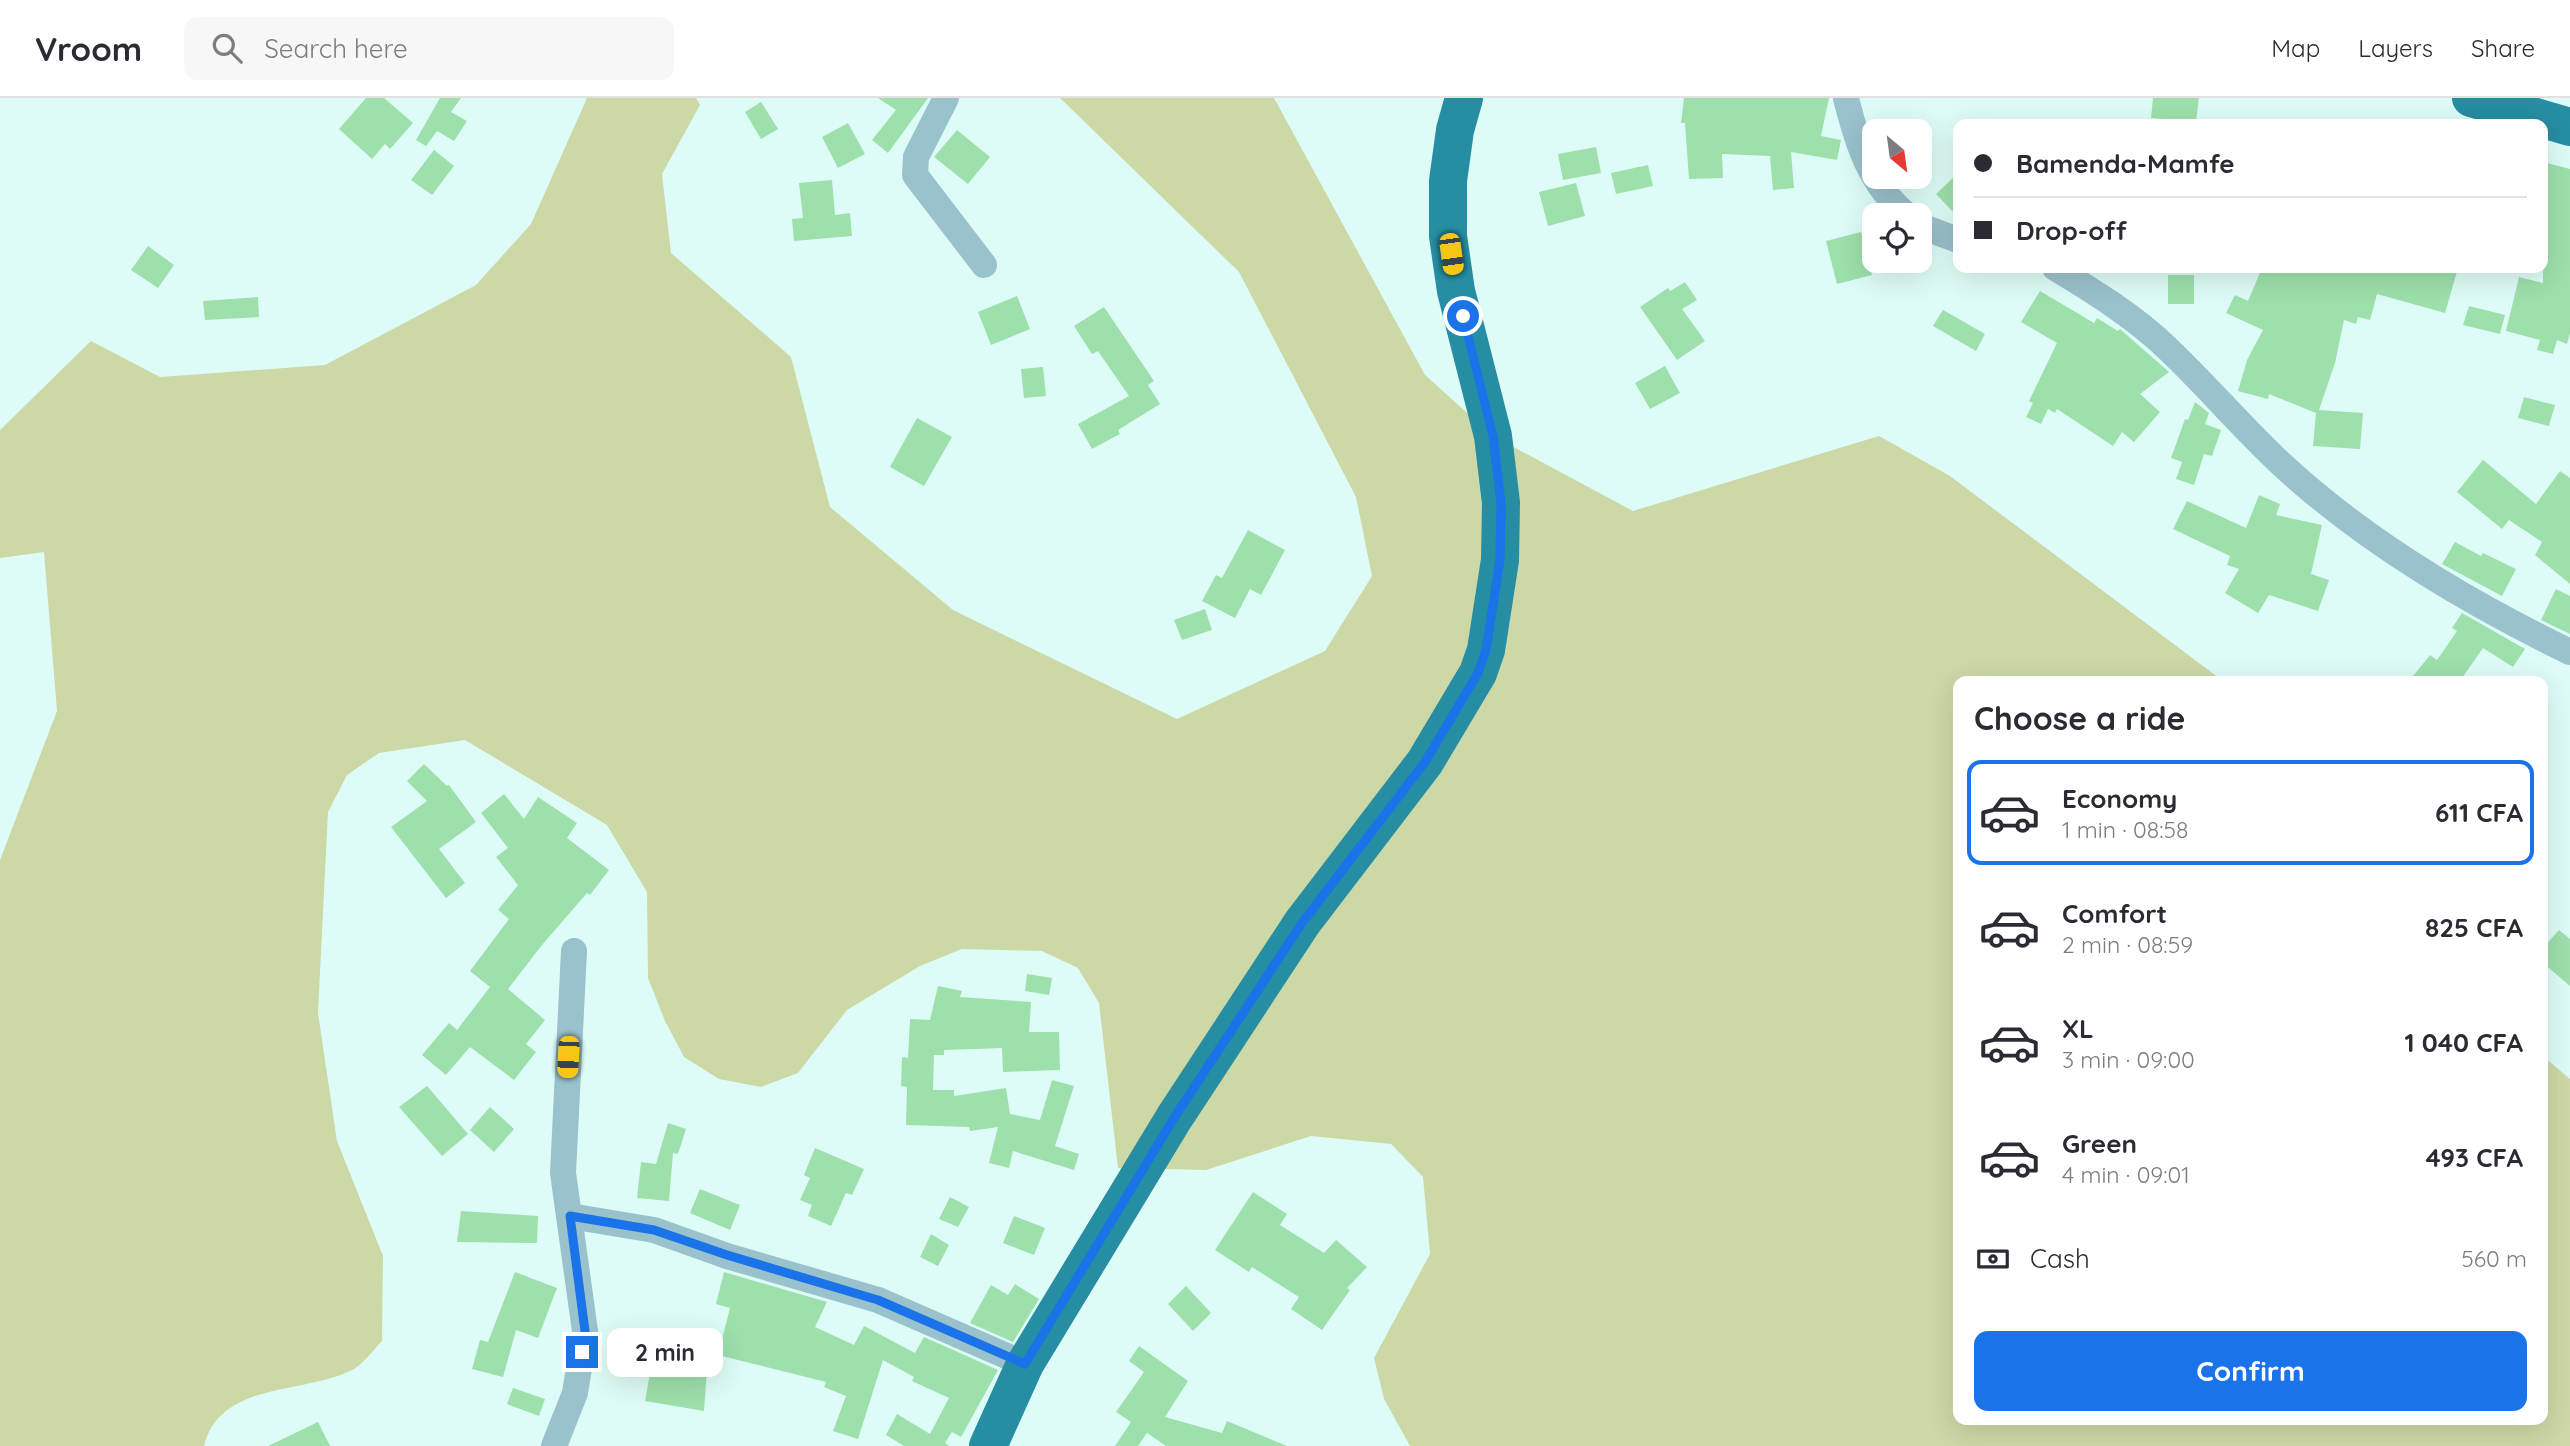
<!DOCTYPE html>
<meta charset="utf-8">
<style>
body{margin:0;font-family:Quicksand,sans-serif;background:#f7f7f7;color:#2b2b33;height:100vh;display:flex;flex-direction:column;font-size:26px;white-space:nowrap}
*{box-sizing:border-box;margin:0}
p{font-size:23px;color:#7c7c81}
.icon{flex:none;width:38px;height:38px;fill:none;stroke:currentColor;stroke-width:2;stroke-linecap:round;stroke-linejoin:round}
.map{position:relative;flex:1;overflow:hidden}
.drawer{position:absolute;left:1953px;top:578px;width:595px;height:749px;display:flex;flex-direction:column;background:#fff;border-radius:14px;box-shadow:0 7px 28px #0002}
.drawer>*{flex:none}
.guide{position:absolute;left:1953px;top:21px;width:595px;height:154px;border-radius:14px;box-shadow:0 7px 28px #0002;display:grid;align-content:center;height:154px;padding:0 21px;background:#fff}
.needle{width:46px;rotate:151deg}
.buttons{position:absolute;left:1862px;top:21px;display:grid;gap:14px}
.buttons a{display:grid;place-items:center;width:70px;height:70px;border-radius:14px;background:#fff;box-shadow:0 7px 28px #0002;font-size:35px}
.end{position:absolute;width:32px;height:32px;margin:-16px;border:9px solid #1a73e8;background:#fff;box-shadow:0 0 0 4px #fff}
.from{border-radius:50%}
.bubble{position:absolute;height:49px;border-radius:14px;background:#fff;box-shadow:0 7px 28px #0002;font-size:23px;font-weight:700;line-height:49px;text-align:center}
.car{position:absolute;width:21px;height:42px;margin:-21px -10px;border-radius:9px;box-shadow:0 0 5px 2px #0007;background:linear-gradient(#f5c518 24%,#345 0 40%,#f5c518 0 76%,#345 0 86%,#f5c518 0)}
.guide b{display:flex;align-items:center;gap:24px;height:66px;font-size:26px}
.guide b+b{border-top:2px solid #e1e1e2}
.guide i{width:18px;height:18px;background:#2b2b33}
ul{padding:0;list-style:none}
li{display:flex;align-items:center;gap:21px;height:105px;margin:0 14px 10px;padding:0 7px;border:4px solid transparent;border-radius:14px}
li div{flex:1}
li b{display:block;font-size:26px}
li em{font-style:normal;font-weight:700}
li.current{border-color:#1a73e8}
li>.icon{width:63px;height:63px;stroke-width:1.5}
h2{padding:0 21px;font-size:32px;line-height:84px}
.pay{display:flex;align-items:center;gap:18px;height:77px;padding:0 21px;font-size:26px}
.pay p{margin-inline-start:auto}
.button{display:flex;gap:14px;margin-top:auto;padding:14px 21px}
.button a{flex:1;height:80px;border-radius:14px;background:#1a73e8;color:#fff;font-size:28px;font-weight:700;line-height:80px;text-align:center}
header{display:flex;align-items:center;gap:42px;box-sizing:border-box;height:98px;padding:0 35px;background:#fff;border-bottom:2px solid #e1e1e2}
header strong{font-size:33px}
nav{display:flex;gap:38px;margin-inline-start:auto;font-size:24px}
.search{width:490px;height:63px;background:#f7f7f7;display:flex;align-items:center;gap:18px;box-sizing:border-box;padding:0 24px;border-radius:14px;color:#7c7c81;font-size:26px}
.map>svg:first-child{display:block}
.green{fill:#cdd8a7}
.building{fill:#9de0ac}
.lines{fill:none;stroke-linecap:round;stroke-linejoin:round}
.minor{stroke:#9ac2cc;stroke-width:26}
.trunk{stroke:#268da2;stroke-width:38}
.route{stroke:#1a73e8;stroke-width:9}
</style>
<header>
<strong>Vroom</strong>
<div class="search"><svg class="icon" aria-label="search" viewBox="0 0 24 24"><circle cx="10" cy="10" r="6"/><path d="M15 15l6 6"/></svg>Search here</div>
<nav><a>Map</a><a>Layers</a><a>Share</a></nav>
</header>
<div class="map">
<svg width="2570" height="1348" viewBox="0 0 2570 1348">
<rect width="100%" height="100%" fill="#defcf7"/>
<!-- green -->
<path class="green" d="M587,0H696L700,7L662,76L671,155L791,259L830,409L953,512L1177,621L1325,553L1372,478L1356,399L1239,174L1060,0H1274L1425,277L1493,338L1633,413L1879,338L1950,378L2223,583H1958V1321H2543V958L2570,981V1348H1410L1384,1301L1374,1260L1430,1156L1423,1079L1391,1046L1311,1038L1206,1072L1118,1070L1099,905L1078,870L1042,853L962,851L920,868L847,912L798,975L761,989L719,981L684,959L665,923L648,880L647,794L607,727L465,642L379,655L347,677L328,714L318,915L337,1043L383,1158L382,1243C373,1252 362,1268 350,1273C302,1296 220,1284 204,1348H0V762L57,613L44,454L0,460V332L91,243L160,279L325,267L476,187L531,126Z"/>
<!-- building -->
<path class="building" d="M366,0H384L413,25L390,51L385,46L372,61L339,31Z
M440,0H461L451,14L467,23L454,43L437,33L426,48L416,42Z
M878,0H928L888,55L872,42L896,12Z
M1684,0H1829L1821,38L1841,42L1837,62L1791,54L1794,90L1773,92L1770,58L1722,56L1723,80L1689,81L1685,25H1681Z
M2153,0H2199L2196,24L2151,20Z
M761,4L778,31L761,41L745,14Z
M848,25L865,56L838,70L822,39Z
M957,32L990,59L968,86L934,59Z
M1596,49L1601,75L1563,82L1558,56Z
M434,52L454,68L432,97L411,82Z
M2543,64L2570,71V235L2567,246L2557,242L2553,256L2537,252L2540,242L2506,233L2519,179L2543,185Z
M1648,67L1653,88L1616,96L1611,75Z
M1958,75V119L1936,96Z
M832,82L835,117L850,115L852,138L794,143L792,121L803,120L799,85Z
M1576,85L1585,118L1548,128L1539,94Z
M1861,134L1872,177L1837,186L1826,143Z
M148,148L174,167L158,190L131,172Z
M2262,170H2458L2445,215L2377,196L2370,222L2358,219L2356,226L2344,222L2335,265L2319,312L2363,315L2360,351L2313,348L2316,315L2269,296L2268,301L2238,293L2247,262L2263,232L2226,215L2235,197L2248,203Z
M2168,177H2194V206H2168Z
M1685,184L1697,202L1682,211L1705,243L1677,262L1640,209L1668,190L1670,193Z
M2040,193L2094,225L2097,220L2118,233L2120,231L2169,274L2140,296L2160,314L2134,344L2122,334L2113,348L2057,311L2055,315L2048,311L2041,326L2026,319L2033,305L2029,303L2057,245L2021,224Z
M1017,198L1030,231L991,247L978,214Z
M258,199L259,219L205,222L203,203Z
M2469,208L2505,217L2500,236L2463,227Z
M1104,209L1154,283L1148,287L1160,306L1118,332L1120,336L1092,351L1078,326L1129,298L1098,253L1092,256L1074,228Z
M1943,212L1985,236L1976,253L1933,228Z
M1665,268L1680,295L1650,311L1635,285Z
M1043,269L1046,298L1024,300L1021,271Z
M2524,299L2555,307L2549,328L2518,320Z
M2195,304L2209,315L2205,326L2221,332L2212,358L2204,356L2194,387L2176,381L2182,364L2171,360L2185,321L2188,322Z
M917,320L952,339L924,388L890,369Z
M2483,362L2536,406L2560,373L2570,380V486L2535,457L2542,444L2509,422L2502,431L2457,394Z
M2259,397L2280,406L2276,417L2322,427L2311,476L2329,482L2318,513L2269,497L2258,515L2225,495L2239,471L2227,467L2230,458L2173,431L2187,403L2246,430Z
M1248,432L1285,452L1261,497L1250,491L1235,520L1202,503L1216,477L1222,480Z
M2455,444L2481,458L2483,455L2516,471L2502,498L2442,466Z
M2556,491L2570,498V536L2541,522Z
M1205,511L1212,532L1182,542L1174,522Z
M2462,515L2525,551L2513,569L2483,550L2460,583H2409L2430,557L2437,562L2457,533L2452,530Z
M424,666L447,688L449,687L476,724L439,751L465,785L446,800L391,729L427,703L407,683Z
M504,696L524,721L538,699L577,725L567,740L609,772L590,797L587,795L542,847L508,891L545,922L526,946L536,954L514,982L470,949L446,977L422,957L449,925L457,932L490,889L470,873L509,821L498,812L518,787L496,759L508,750L481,715Z
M2559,832L2570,841V888L2543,865V850Z
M1027,876L1052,880L1049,897L1025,893Z
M938,888L962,893L960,899L1031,904L1029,934H1059L1060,972L1003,974L1002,950L944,952V957H934L933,992H954V998L1006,990L1010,1016L1040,1022L1052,982L1074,988L1055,1048L1079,1056L1074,1072L1013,1053L1009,1070L989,1065L998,1029L970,1033L969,1029L906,1027L907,989L901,988L902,959L908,960L910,921L930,922Z
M427,988L468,1036L442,1058L399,1009Z
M490,1009L514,1031L494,1054L470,1032Z
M668,1025L686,1031L678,1056L673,1055L669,1103L637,1100L641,1064L656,1066Z
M815,1050L864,1071L852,1097L846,1095L831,1128L808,1118L812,1107L800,1102L810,1080L804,1077Z
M700,1091L740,1107L730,1132L690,1115Z
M1253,1094L1287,1116L1280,1127L1324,1155L1336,1142L1367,1169L1347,1190L1350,1192L1322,1232L1291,1211L1299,1199L1252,1169L1249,1174L1215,1152Z
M950,1099L969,1109L958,1129L939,1121Z
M461,1113L538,1118L537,1145L457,1144Z
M1014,1118L1045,1130L1034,1157L1003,1145Z
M931,1136L949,1147L938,1168L920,1159Z
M515,1174L557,1190L538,1240L516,1232L503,1279L472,1271L480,1242L488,1244Z
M724,1174L827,1204L815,1229L854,1247L864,1228L915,1255L924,1239L998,1272L961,1339L952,1334L945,1345L949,1348H904L886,1337L897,1316L930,1336L949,1300L912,1283L914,1279L883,1262L858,1341L833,1333L846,1298L824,1289L826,1284L718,1257L730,1210L716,1206Z
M1015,1186L1039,1201L1013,1244L970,1225L991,1187L1008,1197Z
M1186,1188L1211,1215L1193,1233L1168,1206Z
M681,1237L709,1244L704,1313L645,1303L650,1275L671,1278Z
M1139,1248L1188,1283L1165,1319L1222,1335L1227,1323L1287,1348H1166L1147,1335L1138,1348H1115L1131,1324L1116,1314L1144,1274L1129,1263Z
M513,1290L545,1301L539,1318L507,1306Z
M318,1324L330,1348H268Z"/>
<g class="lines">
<!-- minor -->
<path class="minor" d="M946,0L916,59L915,77L984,167
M1846,0C1857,45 1870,87 1907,117
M1920,128L1958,142
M2055,170C2093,193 2135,219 2167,250C2205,286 2240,327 2278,363C2361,441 2469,505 2570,554
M570,1118L654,1132L727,1158L878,1202L1025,1266
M554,1348L575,1295L585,1233L563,1075L574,853"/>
<!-- trunk -->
<path class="trunk" d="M2471,0L2570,29
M988,1348L1025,1266L1174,1020L1302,825L1425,664L1478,575L1486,552L1500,462L1501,405L1493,338L1456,193L1448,138V83L1455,32L1464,0"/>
</g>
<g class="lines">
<!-- route -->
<path class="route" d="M582,1254L585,1233L570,1118L654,1132L727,1157L878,1202L1025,1266L1174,1020L1302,825L1425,664L1478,575L1486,552L1500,462L1501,405L1493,338L1463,218"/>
</g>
</svg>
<div class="buttons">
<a><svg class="needle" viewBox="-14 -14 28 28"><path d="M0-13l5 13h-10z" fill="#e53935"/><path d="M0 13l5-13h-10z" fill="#7c7c81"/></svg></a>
<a><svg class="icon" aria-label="locate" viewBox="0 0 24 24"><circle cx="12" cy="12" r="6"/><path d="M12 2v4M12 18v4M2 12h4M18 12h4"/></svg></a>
</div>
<i class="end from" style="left:1463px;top:218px"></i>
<i class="end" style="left:582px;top:1254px"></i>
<div class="bubble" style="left:607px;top:1230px;width:116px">2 min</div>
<i class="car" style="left:1451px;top:156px;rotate:172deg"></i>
<i class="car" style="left:568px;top:959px;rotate:183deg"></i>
<div class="guide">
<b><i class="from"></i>Bamenda-Mamfe</b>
<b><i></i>Drop-off</b>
</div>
<section class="drawer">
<h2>Choose a ride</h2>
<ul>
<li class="current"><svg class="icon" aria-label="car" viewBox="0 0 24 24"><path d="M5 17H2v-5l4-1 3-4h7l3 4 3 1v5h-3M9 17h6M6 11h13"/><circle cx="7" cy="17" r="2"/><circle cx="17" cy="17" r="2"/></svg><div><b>Economy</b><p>1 min · 08:58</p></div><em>611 CFA</em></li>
<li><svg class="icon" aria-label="car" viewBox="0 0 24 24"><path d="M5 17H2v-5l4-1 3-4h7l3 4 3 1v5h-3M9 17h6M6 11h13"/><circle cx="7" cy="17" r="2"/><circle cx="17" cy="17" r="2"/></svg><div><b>Comfort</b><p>2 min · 08:59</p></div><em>825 CFA</em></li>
<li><svg class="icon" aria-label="car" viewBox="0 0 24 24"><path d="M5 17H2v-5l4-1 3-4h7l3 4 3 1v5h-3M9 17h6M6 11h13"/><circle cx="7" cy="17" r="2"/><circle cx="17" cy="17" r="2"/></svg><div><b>XL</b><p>3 min · 09:00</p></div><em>1 040 CFA</em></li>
<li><svg class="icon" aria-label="car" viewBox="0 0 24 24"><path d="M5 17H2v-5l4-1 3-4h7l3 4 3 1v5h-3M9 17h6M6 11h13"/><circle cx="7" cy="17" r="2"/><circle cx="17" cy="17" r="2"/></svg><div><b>Green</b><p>4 min · 09:01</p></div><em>493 CFA</em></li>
</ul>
<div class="pay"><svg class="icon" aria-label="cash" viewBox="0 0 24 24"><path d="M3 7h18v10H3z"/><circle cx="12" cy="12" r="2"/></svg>Cash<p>560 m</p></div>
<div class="button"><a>Confirm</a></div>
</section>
</div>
